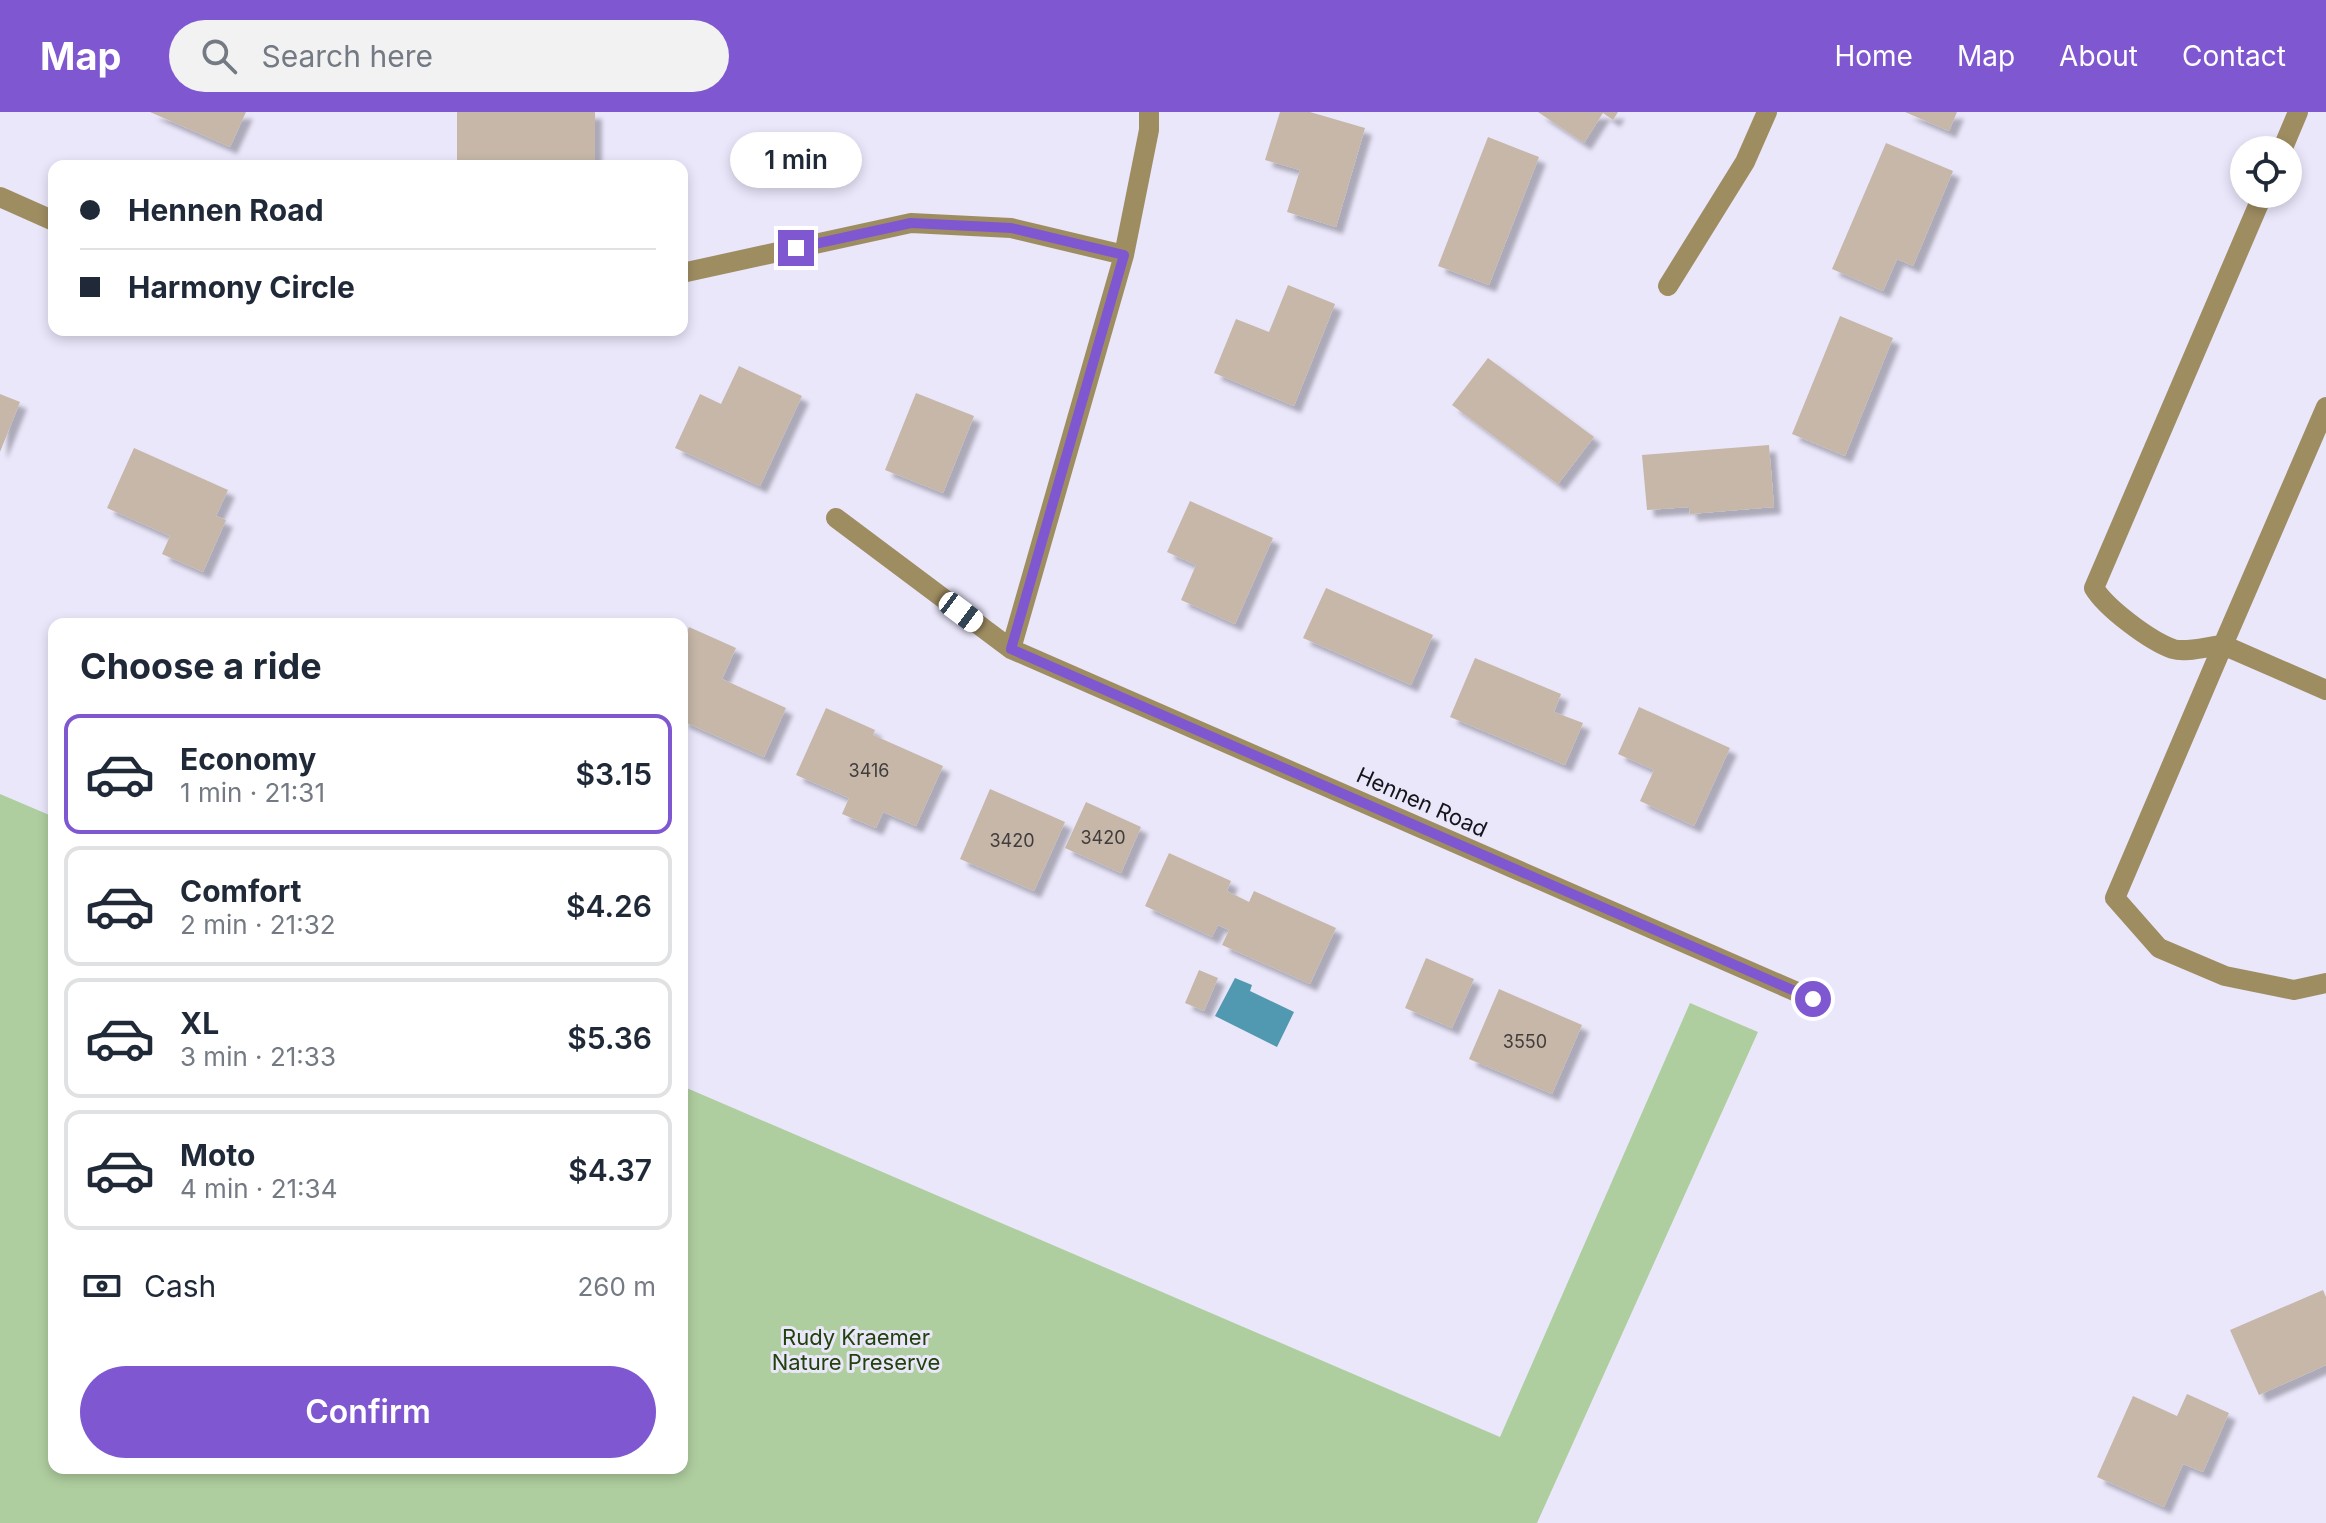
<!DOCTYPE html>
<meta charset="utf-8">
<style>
body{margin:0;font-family:Inter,sans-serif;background:#f2f2f3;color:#1f2937;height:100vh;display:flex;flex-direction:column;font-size:30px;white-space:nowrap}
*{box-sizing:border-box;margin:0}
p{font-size:26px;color:#747a83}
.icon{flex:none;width:44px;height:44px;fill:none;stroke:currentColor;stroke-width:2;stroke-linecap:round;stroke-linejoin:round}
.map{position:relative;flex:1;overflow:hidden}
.side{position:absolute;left:48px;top:506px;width:640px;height:856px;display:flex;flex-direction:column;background:#fff;border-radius:16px;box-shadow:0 4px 12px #0003}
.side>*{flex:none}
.top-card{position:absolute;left:48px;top:48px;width:640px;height:176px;border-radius:16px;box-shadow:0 4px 12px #0003;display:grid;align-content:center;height:176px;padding:0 32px;background:#fff}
.tools{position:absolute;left:2230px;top:24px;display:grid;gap:16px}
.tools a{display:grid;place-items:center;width:72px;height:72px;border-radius:50%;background:#fff;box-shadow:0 4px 12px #0003;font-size:40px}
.end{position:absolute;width:36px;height:36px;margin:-18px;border:10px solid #7f57d1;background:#fff;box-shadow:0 0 0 4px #fff}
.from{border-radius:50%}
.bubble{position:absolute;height:56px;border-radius:28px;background:#fff;box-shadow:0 4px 12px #0003;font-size:26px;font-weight:600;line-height:56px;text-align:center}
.car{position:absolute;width:24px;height:48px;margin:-24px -12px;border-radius:10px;box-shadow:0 0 6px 2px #0007;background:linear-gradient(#fff 24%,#345 0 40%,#fff 0 76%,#345 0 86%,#fff 0)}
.top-card b{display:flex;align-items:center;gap:28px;height:76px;font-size:30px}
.top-card b+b{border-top:2px solid #e0e1e3}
.top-card i{width:20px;height:20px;background:#1f2937}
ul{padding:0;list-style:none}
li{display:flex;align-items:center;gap:24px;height:120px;margin:0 16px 12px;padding:0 16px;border:4px solid #e0e1e3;border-radius:16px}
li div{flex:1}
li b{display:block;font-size:30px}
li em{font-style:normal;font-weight:600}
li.active{border-color:#7f57d1}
li>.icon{width:72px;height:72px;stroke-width:1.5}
h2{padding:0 32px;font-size:36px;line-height:96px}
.pay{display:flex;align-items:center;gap:20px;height:88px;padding:0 32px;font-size:30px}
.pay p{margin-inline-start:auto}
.button{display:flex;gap:16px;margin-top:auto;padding:16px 32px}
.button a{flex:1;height:92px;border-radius:48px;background:#7f57d1;color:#fff;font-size:32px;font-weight:600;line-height:92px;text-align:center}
header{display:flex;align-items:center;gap:48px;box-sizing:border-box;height:112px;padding:0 40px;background:#7f57d1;color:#fff}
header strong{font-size:38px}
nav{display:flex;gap:44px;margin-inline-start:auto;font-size:28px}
.search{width:560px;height:72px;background:#f2f2f3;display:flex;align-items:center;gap:20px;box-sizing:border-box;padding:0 28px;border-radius:44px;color:#747a83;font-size:30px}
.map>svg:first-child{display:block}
.green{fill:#afce9f}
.water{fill:#5099b1}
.building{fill:#c6b7a8;filter:url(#shadow)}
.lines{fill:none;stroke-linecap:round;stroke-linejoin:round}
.service{stroke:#9f8d62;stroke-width:20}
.minor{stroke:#9f8d62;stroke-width:20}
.route{stroke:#7f57d1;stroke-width:10}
.labels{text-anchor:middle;stroke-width:6;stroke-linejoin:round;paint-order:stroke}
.number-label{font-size:18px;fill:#413d3e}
.street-label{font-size:22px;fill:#15141b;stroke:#eae7fb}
.park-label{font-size:22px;fill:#22420b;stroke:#eae7fb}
</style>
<header>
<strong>Map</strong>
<div class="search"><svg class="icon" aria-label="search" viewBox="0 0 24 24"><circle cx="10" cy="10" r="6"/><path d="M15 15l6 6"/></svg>Search here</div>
<nav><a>Home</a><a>Map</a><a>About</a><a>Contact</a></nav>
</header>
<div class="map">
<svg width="2326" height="1411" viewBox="0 0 2326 1411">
<defs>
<filter id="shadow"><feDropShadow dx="7" dy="7" stdDeviation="2" flood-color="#0004"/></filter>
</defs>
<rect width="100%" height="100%" fill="#eae7fb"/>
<!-- green -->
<path class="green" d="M0,682L54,705V1356H682V974L1500,1325L1690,891L1758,920L1537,1411H0Z"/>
<!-- water -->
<path class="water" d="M1235,866L1252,873L1250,879L1294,900L1277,935L1215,904Z"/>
<!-- building -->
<path class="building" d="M150,0H246L230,35Z
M457,0H595V54H457Z
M1280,0H1310L1365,16L1336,115L1287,100L1300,58L1265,48Z
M1538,0H1618L1613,8L1603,1L1584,31Z
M1905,0H1957L1949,19Z
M1488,25L1539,45L1489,173L1438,154Z
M1886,31L1953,59L1913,154L1897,147L1883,179L1832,157Z
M1288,173L1335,192L1294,294L1214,261L1236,207L1269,220Z
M1840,204L1893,226L1845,344L1792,322Z
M1488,246L1594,325L1558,372L1452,293Z
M739,254L802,284L760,374L675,336L700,282L721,292Z
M916,281L974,304L943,381L885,358Z
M0,282L20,290L0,340Z
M1769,333L1774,395L1690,402L1689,395L1647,398L1642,343Z
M134,336L228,378L216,404L226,408L203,460L162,442L170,424L107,396Z
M1190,389L1273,426L1235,512L1181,488L1196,453L1167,440Z
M1326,476L1433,523L1411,573L1303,526Z
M689,515L736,536L722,567L786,596L764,645L682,609V530Z
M1475,546L1561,582L1554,600L1583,611L1565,653L1450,605Z
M1639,595L1730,636L1694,714L1640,689L1654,658L1618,642Z
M826,596L875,618L873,623L943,654L916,714L883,700L876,716L842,702L849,686L796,663Z
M990,677L1065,710L1034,779L960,747Z
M1086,690L1141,715L1121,761L1065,736Z
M1169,741L1231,769L1227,779L1249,790L1254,779L1336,816L1310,872L1222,833L1229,818L1218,813L1212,825L1145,794Z
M1426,846L1474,867L1452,916L1405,896Z
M1199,858L1218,866L1204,899L1185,891Z
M1499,877L1582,913L1552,982L1469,947Z
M2323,1178L2326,1185V1253L2259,1283L2230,1218Z
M2187,1282L2229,1301L2203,1360L2183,1352L2164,1395L2097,1365L2133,1284L2177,1304Z"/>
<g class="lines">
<!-- service -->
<path class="service" d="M2282,38L2298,0
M2263,82L2094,476C2106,496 2150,529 2173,537C2186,541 2209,534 2223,533L2326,295
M2326,578L2223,533L2115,786L2159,836L2225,864L2294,878L2326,871"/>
<!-- minor -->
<path class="minor" d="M0,85L54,109
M682,161L911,111L1011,116L1124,143
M1668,174L1745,50L1767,0
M836,406L1011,537L1813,887
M1011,537L1124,143L1149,18V0"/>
</g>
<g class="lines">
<!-- route -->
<path class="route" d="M796,136L911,111L1011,116L1124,143L1011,537L1813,887"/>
</g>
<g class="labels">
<!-- number labels -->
<g class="number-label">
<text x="869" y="665">3416</text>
<text x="1103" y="732">3420</text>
<text x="1012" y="735">3420</text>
<text x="1525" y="936">3550</text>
</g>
<!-- street labels -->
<g class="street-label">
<text transform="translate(1422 690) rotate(24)" y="8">Hennen Road</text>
</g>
<!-- park labels -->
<g class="park-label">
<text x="856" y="1233">Rudy Kraemer<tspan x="856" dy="25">Nature Preserve</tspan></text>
</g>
</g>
</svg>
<div class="tools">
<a><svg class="icon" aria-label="locate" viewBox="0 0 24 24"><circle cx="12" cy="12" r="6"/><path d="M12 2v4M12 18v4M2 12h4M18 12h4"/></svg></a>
</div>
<i class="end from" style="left:1813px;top:887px"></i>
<i class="end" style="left:796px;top:136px"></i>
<div class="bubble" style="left:730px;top:20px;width:132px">1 min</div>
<i class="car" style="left:961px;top:500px;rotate:127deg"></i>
<div class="top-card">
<b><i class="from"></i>Hennen Road</b>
<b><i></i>Harmony Circle</b>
</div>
<section class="side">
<h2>Choose a ride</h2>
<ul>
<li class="active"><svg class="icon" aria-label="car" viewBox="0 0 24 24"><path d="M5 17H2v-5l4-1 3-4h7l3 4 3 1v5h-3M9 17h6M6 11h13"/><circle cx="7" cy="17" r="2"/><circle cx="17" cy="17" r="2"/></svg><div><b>Economy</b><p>1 min · 21:31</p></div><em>$3.15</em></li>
<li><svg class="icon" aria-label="car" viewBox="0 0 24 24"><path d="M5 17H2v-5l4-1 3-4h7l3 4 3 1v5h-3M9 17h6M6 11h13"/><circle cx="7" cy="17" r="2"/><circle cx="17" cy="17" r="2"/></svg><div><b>Comfort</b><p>2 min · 21:32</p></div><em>$4.26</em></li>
<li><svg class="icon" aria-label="car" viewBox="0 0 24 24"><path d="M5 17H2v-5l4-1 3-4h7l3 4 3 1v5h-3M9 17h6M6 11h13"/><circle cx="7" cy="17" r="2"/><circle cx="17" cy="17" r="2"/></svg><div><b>XL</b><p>3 min · 21:33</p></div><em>$5.36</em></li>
<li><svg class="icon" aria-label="car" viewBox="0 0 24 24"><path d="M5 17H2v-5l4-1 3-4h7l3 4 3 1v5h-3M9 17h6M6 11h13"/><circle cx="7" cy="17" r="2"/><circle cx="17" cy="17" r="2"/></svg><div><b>Moto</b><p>4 min · 21:34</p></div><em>$4.37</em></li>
</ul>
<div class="pay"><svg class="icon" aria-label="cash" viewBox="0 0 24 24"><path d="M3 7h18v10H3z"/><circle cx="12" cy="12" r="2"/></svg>Cash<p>260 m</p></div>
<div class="button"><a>Confirm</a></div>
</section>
</div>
